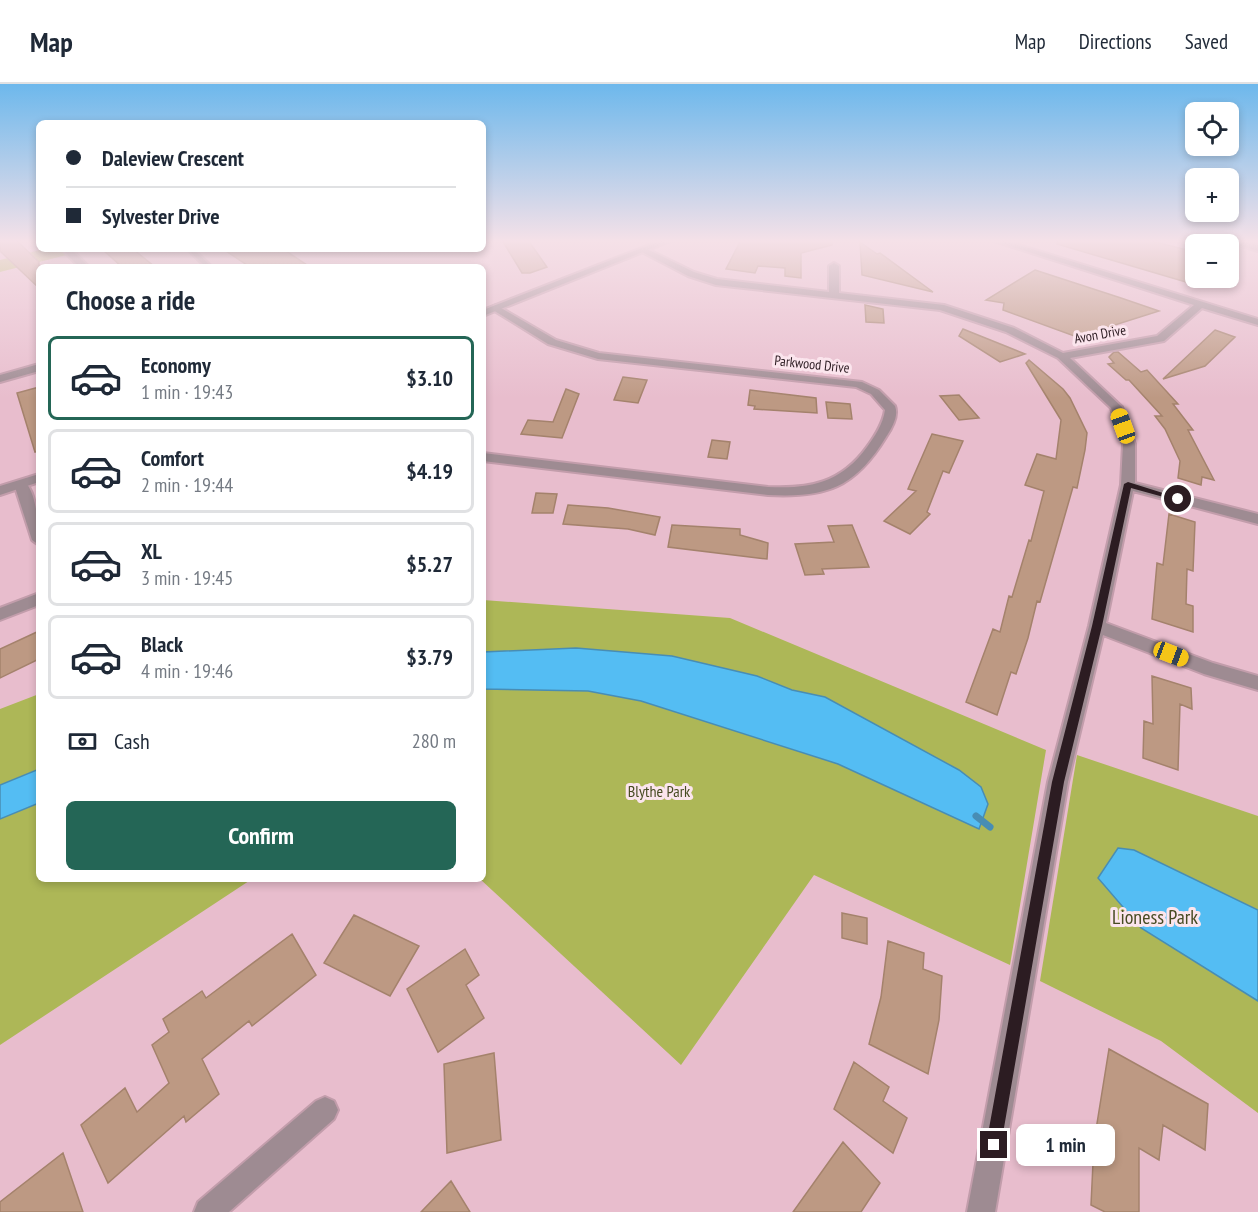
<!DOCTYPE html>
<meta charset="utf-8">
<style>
body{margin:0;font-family:"PT Sans Narrow",sans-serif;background:#f2f2f3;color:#1f2937;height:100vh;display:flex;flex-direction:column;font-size:22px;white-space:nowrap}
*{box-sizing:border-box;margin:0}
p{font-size:20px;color:#747a83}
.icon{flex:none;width:33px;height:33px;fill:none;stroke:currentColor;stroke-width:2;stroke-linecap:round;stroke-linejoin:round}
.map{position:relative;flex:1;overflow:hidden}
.panel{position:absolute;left:36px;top:180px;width:450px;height:618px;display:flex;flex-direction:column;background:#fff;border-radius:9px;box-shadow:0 3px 9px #0003}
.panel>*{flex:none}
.hud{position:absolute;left:36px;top:36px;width:450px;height:132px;border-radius:9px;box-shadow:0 3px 9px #0003;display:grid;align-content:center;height:132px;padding:0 30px;background:#fff}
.buttons{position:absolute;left:1185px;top:18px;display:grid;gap:12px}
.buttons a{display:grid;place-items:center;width:54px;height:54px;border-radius:9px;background:#fff;box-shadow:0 3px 9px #0003;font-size:30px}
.end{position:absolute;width:27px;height:27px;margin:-14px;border:8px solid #2c1c22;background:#fff;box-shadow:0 0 0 3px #fff}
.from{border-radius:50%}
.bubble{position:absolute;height:42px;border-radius:9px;background:#fff;box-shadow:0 3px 9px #0003;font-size:20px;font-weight:700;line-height:42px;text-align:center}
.car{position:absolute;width:18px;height:36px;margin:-18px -9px;border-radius:8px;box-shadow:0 0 4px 2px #0007;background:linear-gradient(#f5c518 24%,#345 0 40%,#f5c518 0 76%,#345 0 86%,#f5c518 0)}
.hud b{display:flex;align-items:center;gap:21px;height:57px;font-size:22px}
.hud b+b{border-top:2px solid #e0e1e3}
.hud i{width:15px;height:15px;background:#1f2937}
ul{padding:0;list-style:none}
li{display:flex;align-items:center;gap:18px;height:84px;margin:0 12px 9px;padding:0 18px;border:3px solid #e0e1e3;border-radius:9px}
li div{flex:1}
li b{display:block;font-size:22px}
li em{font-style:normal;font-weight:700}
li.on{border-color:#246656}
li>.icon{width:54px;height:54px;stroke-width:1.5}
h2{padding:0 30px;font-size:27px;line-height:72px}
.pay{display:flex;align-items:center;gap:15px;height:66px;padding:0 30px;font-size:22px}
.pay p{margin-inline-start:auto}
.action{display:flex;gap:12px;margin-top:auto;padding:12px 30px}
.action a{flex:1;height:69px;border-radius:9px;background:#246656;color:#fff;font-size:24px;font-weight:700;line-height:69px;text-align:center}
header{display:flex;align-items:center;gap:36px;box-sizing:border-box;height:84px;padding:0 30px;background:#fff;border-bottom:2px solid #e0e1e3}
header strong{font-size:28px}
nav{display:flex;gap:33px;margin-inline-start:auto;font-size:21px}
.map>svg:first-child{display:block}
.green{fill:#adb757}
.water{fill:#54bdf3;stroke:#488db4;stroke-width:1.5}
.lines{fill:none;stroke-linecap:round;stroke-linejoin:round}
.stream{stroke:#488db4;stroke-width:7}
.building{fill:#bd9983;stroke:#a4826c;stroke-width:1.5}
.service-casing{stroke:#c29dab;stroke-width:4}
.minor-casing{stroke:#c29dab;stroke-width:4}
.tertiary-casing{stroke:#c29dab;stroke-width:4}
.service{fill:#9e8b92;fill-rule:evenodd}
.minor{fill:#9e8b92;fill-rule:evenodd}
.tertiary{fill:#9e8b92;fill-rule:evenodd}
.route{fill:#2c1c22}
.labels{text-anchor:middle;stroke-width:6;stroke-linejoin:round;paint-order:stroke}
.far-street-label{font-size:14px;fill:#2c1c22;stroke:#fbe5ed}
.park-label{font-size:16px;fill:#474b22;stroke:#fbe5ed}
.near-park-label{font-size:20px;fill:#474b22;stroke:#fbe5ed}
</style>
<header>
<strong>Map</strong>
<nav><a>Map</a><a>Directions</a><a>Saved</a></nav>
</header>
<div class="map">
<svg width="1258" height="1128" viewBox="0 0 1258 1128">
<rect width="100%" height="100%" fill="#e8bdcd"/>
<!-- green -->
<path class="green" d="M44,165H90L0,188V176Z
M483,516L730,534L1046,666L1010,881L814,791L681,981L480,795H483Z
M39,610V795H252L0,961V625Z
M1077,671L1258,732V1029L1161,957L1040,897Z"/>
<!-- water -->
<path class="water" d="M576,564L672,572L757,592L792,606L825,613L959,686L981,703L988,720L979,745L838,680L641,617L588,607L483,605V568Z
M39,685V719L0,735V701Z
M1118,764L1134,766L1258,826V917L1141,844L1098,794Z"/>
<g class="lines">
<!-- stream -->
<path class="stream" d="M976,732L990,743"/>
</g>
<!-- building -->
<path class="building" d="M0,156H16L39,178V204L0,167Z
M502,156H528L547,183L530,189H522Z
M741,156H832V161L801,169V194L785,192V184L758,182L755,189L726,185Z
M1058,156H1147L1196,168V201L1057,160Z
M860,158L877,170L880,169L933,208L862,191Z
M102,165H133L155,183H122Z
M223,165H283L310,183H250Z
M1035,186L1121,214L1159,227L1077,253L1003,226L1004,219L986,216Z
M865,221L883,225L884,239L866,238Z
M963,245L1025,270L1000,278L959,252Z
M1215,246L1235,253L1205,282L1163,295Z
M1114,268H1118L1141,288L1147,286L1178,320H1173L1193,346H1188L1214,396L1202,393L1201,401L1178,394L1180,377L1165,345L1155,332H1162L1129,296H1126L1108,280L1114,279L1109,273Z
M1029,276L1063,305L1070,314L1087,349L1085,366L1077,404L1073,403L1040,518L1037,517L1028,554L1016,590L1011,588L997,631L966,618L993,545L1000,548L1009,512L1012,513L1029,456L1031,457L1044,407L1025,401L1037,370L1056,375L1061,336L1026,279Z
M623,293L647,296L638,319L614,316Z
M39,303V367L35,368L17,309Z
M566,305L579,310L562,354L521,350L528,336L553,338Z
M750,306L816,314L817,329L754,325L755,322L748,321Z
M959,311L979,334L959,336L940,312Z
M826,318L850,320L852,335L828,334Z
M932,350L963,357L949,389L943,387L927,428L930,430L910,450L884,437L916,407L908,405Z
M712,356L730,358L727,375L708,373Z
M536,409L557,410L553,429H532Z
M568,421L608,424L660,433L655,451L628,445L563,440Z
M1169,430L1195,438L1193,487L1187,485L1186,520L1193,522V548L1152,535L1157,479L1163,481Z
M672,441L740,445V451L768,459L767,475L668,463Z
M852,441L869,483L822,485L824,490L805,491L795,460L834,458L828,442Z
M39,547V575L0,594V565Z
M1152,592L1191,604L1192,625L1180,620L1178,686L1143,674L1144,637L1153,640Z
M842,829L867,834V860L842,854Z
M354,831L419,862L390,912L324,879Z
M292,850L316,891L252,942L249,937L202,975L219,1010L186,1038L184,1032L108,1099L81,1041L125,1004L137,1028L169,999L152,961L169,948L163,935L202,907L206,914Z
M888,857L924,869L923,885L942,892L939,936L928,990L869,960L881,913Z
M465,865L479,891L466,901L484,934L438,968L407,905Z
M1109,965L1208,1020L1205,1066L1163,1041L1159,1076L1139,1064V1128H1105L1091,1121L1094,1058Z
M494,969L501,1056L447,1069L444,980Z
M854,978L889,1003L883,1017L907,1034L893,1069L834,1025Z
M843,1058L880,1099L861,1128H793Z
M63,1069L83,1128H0V1118Z
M451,1097L470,1128H421Z"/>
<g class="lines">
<!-- service casing -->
<g class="service-casing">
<path id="service" d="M187,165H193L212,183H206Z"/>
</g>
<!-- minor casing -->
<g class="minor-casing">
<path id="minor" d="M991,156H1003L1258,235V241L1202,224L1164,257L1070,274L1122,323L1135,360V399L1258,430V440L1133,407L1106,539L1213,579L1258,592V606L1204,590L1103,551L1068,698L995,1128H967L1048,698L1089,542L1121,401L1123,360L1111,324L1058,274L1006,248L940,226L716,201L688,192L640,167L647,165L694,188L717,195L829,208V182L834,179L839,182V209L944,221L1014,244L1063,269L1157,252L1194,221Z
M62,165H71L89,183H79Z
M496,221L556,256L599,269L862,298L879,306L895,322C899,332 892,344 886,353C855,404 826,414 768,411L483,377V369L768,403C810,405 841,399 867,363C875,352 883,340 885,326L871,310L856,303L598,275L548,260L493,226L491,224Z
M39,280V287L0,298V291Z
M21,396C37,401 39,446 39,461L32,456L14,400Z
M39,509V521L0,536V524Z
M325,1013L334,1017L338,1026L334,1035L229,1128H194L198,1118L316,1017Z"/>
</g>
<!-- tertiary casing -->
<g class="tertiary-casing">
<path id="tertiary" d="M662,156H673L483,232V226Z
M1222,156H1235L1258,161V167Z
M39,390V398L0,411V402Z"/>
</g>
<!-- service -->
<use href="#service" class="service"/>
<!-- minor -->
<use href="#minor" class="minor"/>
<!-- tertiary -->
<use href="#tertiary" class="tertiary"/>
</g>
<!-- sky -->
<linearGradient id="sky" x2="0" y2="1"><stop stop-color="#6db8ec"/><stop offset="0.5" stop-color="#f5e1e8"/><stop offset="1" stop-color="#f5e1e8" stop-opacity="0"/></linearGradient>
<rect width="1258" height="314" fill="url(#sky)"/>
<!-- route -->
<path class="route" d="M1128,398L1182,415L1178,417L1131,404L1102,542L1064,698L1001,1061L999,1067L994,1069L988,1067L986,1061L1052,698L1092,542L1124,400Z"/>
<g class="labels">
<!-- far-street labels -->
<g class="far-street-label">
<text transform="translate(1100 250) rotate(-10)" y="5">Avon Drive</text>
<text transform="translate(812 280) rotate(6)" y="5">Parkwood Drive</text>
</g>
<!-- park labels -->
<g class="park-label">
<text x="659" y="713">Blythe Park</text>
</g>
<!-- near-park labels -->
<g class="near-park-label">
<text x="1155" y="840">Lioness Park</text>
</g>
</g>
</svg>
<div class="buttons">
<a><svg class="icon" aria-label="locate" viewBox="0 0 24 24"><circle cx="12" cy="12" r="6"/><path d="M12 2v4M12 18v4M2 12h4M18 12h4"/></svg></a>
<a>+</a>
<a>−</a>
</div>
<i class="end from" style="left:1178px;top:415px"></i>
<i class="end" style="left:994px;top:1061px"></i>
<div class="bubble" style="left:1016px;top:1040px;width:99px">1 min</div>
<i class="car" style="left:1123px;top:342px;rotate:340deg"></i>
<i class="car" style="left:1171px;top:570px;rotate:111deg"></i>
<div class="hud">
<b><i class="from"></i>Daleview Crescent</b>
<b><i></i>Sylvester Drive</b>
</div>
<section class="panel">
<h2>Choose a ride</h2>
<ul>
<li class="on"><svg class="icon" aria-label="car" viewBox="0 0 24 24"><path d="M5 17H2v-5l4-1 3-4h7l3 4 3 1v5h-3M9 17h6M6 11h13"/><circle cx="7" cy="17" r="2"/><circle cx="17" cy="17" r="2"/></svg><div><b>Economy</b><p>1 min · 19:43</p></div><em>$3.10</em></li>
<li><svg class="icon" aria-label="car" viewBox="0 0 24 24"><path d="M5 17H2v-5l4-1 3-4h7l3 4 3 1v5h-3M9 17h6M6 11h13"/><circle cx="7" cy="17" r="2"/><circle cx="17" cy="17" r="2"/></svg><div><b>Comfort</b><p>2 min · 19:44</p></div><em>$4.19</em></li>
<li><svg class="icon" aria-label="car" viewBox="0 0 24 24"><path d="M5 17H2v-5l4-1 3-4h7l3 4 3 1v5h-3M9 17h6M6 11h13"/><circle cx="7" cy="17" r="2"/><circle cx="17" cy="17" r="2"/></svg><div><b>XL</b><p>3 min · 19:45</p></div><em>$5.27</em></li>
<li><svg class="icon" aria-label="car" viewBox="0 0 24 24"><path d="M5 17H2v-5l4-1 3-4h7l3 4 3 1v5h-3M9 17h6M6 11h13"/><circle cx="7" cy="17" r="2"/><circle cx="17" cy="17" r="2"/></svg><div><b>Black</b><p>4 min · 19:46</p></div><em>$3.79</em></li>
</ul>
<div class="pay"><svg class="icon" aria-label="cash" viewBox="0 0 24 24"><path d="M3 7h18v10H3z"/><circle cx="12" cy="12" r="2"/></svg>Cash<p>280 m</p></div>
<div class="action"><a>Confirm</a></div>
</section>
</div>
